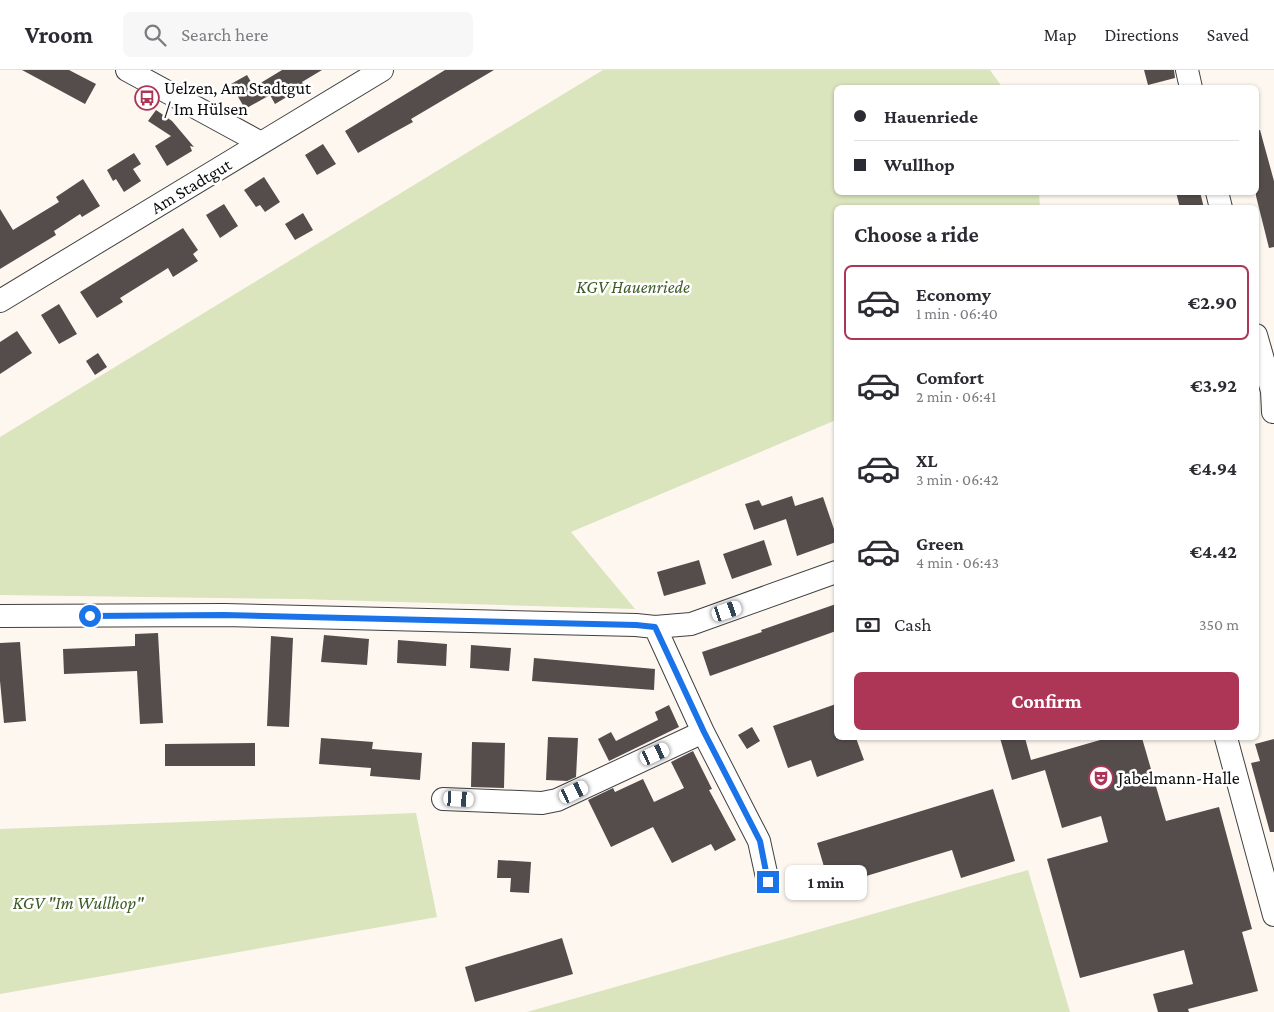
<!DOCTYPE html>
<meta charset="utf-8">
<style>
body{margin:0;font-family:"Crimson Pro",serif;background:#f7f7f7;color:#2b2b33;height:100vh;display:flex;flex-direction:column;font-size:19px;white-space:nowrap}
*{box-sizing:border-box;margin:0}
p{font-size:16px;color:#7c7c81}
.icon{flex:none;width:28px;height:28px;fill:none;stroke:currentColor;stroke-width:2;stroke-linecap:round;stroke-linejoin:round}
.map{position:relative;flex:1;overflow:hidden}
.panel{position:absolute;left:834px;top:135px;width:425px;height:535px;display:flex;flex-direction:column;background:#fff;border-radius:8px;box-shadow:0 1px 4px #0004}
.panel>*{flex:none}
.guide{position:absolute;left:834px;top:15px;width:425px;height:110px;border-radius:8px;box-shadow:0 1px 4px #0004;display:grid;align-content:center;height:110px;padding:0 20px;background:#fff}
.end{position:absolute;width:22px;height:22px;margin:-11px;border:6px solid #1a73e8;background:#fff;box-shadow:0 0 0 2px #fff}
.from{border-radius:50%}
.bubble{position:absolute;height:35px;border-radius:8px;background:#fff;box-shadow:0 1px 4px #0004;font-size:16px;font-weight:700;line-height:35px;text-align:center}
.car{position:absolute;width:15px;height:30px;margin:-15px -8px;border-radius:6px;box-shadow:0 0 4px 1px #0007;background:linear-gradient(#fff 24%,#345 0 40%,#fff 0 76%,#345 0 86%,#fff 0)}
.guide b{display:flex;align-items:center;gap:18px;height:48px;font-size:19px}
.guide b+b{border-top:1px solid #e1e1e2}
.guide i{width:12px;height:12px;background:#2b2b33}
ul{padding:0;list-style:none}
li{display:flex;align-items:center;gap:15px;height:75px;margin:0 10px 8px;padding:0 10px;border:2px solid transparent;border-radius:8px}
li div{flex:1}
li b{display:block;font-size:19px}
li em{font-style:normal;font-weight:700}
li.current{border-color:#ad3657}
li>.icon{width:45px;height:45px;stroke-width:1.5}
h2{padding:0 20px;font-size:22px;line-height:60px}
.pay{display:flex;align-items:center;gap:12px;height:55px;padding:0 20px;font-size:19px}
.pay p{margin-inline-start:auto}
.action{display:flex;gap:10px;margin-top:auto;padding:10px 20px}
.action a{flex:1;height:58px;border-radius:8px;background:#ad3657;color:#fff;font-size:20px;font-weight:700;line-height:58px;text-align:center}
header{display:flex;align-items:center;gap:30px;box-sizing:border-box;height:70px;padding:0 25px;background:#fff;border-bottom:1px solid #e1e1e2}
header strong{font-size:24px}
nav{display:flex;gap:28px;margin-inline-start:auto;font-size:18px}
.search{width:350px;height:45px;background:#f7f7f7;display:flex;align-items:center;gap:12px;box-sizing:border-box;padding:0 18px;border-radius:8px;color:#7c7c81;font-size:19px}
.map>svg:first-child{display:block}
.green{fill:#dae4bd}
.building{fill:#554d4b}
.lines{fill:none;stroke-linecap:round;stroke-linejoin:round}
.minor-casing{stroke:#404040;stroke-width:24}
.minor{stroke:#fff;stroke-width:22}
.route{stroke:#1a73e8;stroke-width:6}
.labels{text-anchor:middle;stroke-width:5;stroke-linejoin:round;paint-order:stroke}
.poi-label{font-size:18px;fill:#0d0d0d;stroke:#fff;text-anchor:start}
.street-label{font-size:18px;fill:#0d0d0d;stroke:#fff}
.park-label{font-size:18px;font-style:italic;fill:#3e5d25;stroke:#fff}
</style>
<header>
<strong>Vroom</strong>
<div class="search"><svg class="icon" aria-label="search" viewBox="0 0 24 24"><circle cx="10" cy="10" r="6"/><path d="M15 15l6 6"/></svg>Search here</div>
<nav><a>Map</a><a>Directions</a><a>Saved</a></nav>
</header>
<div class="map">
<svg width="1274" height="942" viewBox="0 0 1274 942">
<rect width="100%" height="100%" fill="#fdf7f0"/>
<!-- green -->
<path class="green" d="M603,0H990L1002,17L836,18V122L1039,123L1040,137L836,138V350L571,462L635,539L301,529L0,525V367Z
M416,743L437,847L0,924V759Z
M1028,800L1070,942H527Z"/>
<!-- building -->
<path class="building" d="M22,0H69L96,14L85,34Z
M282,0H322L302,12L305,16L275,34L270,25L245,39L231,14L247,5L254,17Z
M445,0H494L411,49L413,52L393,63L358,83L345,61Z
M1144,0H1174L1175,8L1148,15Z
M156,40L172,51L194,77L190,76L192,81L167,96L155,76L171,66L148,51Z
M1260,60L1274,111V177L1269,178L1256,126V61Z
M323,74L336,94L317,105L305,85Z
M134,83L141,94L133,99L141,111L124,122L116,109L113,111L107,100Z
M264,107L280,132L265,142L260,135L256,137L244,120Z
M83,109L100,136L82,147L80,144L54,161L56,165L0,199V139L13,160L59,132L56,127Z
M1176,122H1200L1204,138H1180Z
M224,134L238,156L220,168L206,145Z
M303,143L313,160L295,170L285,154Z
M183,158L198,180L193,184L198,191L173,207L168,198L120,228L123,232L97,248L80,222Z
M59,234L77,264L59,274L41,245Z
M17,261L32,283L0,304V272Z
M98,283L107,297L95,305L86,291Z
M792,426L795,436L823,427L836,465V472L797,486L786,449L754,460L745,434L759,430L762,436Z
M764,470L772,495L732,509L723,484Z
M699,490L706,514L664,526L657,502Z
M836,534V561L710,606L702,582L762,562L761,560Z
M158,563L163,653L140,654L137,601L64,604L63,579L135,576V564Z
M324,565L369,569L367,595L321,592Z
M271,566L293,568L289,657L267,656Z
M398,570L447,574L446,596L397,593Z
M20,572L26,651L4,653L0,611V573Z
M471,575L511,578L509,601L470,598Z
M534,588L655,599L654,620L532,611Z
M836,634V668H856L864,690L817,707L811,690L788,698L773,656Z
M669,635L679,657L609,691L598,669L611,662L616,671L658,650L655,642Z
M752,657L760,671L747,679L738,665Z
M548,667L578,668L576,707L567,711L546,710Z
M321,668L373,672L372,679L422,683L420,710L370,706L371,698L319,694Z
M1000,668H1025L1031,690L1107,668H1142L1166,751L1219,737L1252,859L1242,862L1258,921L1188,939L1189,942H1158L1153,924L1193,914L1184,880L1080,908L1047,789L1108,772L1101,746L1062,758L1045,700L1012,710Z
M1274,669V762H1270L1251,693L1260,691L1255,674Z
M472,672L505,673L504,718L471,717Z
M255,673V696H165V674Z
M693,681L712,719L709,720L736,770L715,781L711,774L672,793L653,757L611,777L588,730L613,718L615,722L643,709L654,732L684,718L671,692Z
M993,719L1015,791L961,808L952,780L830,817L817,773Z
M498,790L531,792L529,823L510,822L511,808H497Z
M562,868L573,904L475,932L465,897Z"/>
<g class="lines">
<!-- minor casing -->
<g class="minor-casing">
<path id="minor" d="M127,0L261,73
M1187,0L1191,18
M1217,122L1221,138
M0,231L382,0
M1256,265L1272,321L1273,342
M0,546L224,545L636,555L655,557L691,554L836,502
M655,557L703,662L759,771L768,812
M1226,668L1274,845
M443,729L542,733L557,730L703,662"/>
</g>
<!-- minor -->
<use href="#minor" class="minor"/>
</g>
<g class="lines">
<!-- route -->
<path class="route" d="M90,546L224,545L636,555L655,557L704,662L760,771L768,812"/>
</g>
<!-- icons -->
<defs>
<g id="bus-ring" transform="scale(1.25)"><circle r="9.5" fill="#fff" stroke="#ad3657" stroke-width="1.5"/><path d="M-5-6H5V4H4V6H2V4H-2V6H-4V4H-5ZM-3.5-4V0h7V-4ZM-3.5 1.2v1.5H-2V1.2ZM2 1.2v1.5H3.5V1.2Z" fill="#ad3657"/></g>
<g id="theatre-ring" transform="scale(1.25)"><circle r="9.5" fill="#fff" stroke="#ad3657" stroke-width="1.5"/><path d="M-5-5.5Q0-4 5-5.5V0Q5 5 0 6Q-5 5-5 0ZM-3.3-2.5H-1v1.5H-3.3ZM1-2.5H3.3v1.5H1ZM-2.8 1Q0 5.5 2.8 1Z" fill="#ad3657"/></g>
</defs>
<g fill-rule="evenodd">
<use href="#bus-ring" x="147" y="28"/>
<use href="#theatre-ring" x="1101" y="708"/>
</g>
<g class="labels">
<!-- poi labels -->
<g class="poi-label">
<text x="164" y="24">Uelzen, Am Stadtgut<tspan x="164" dy="21">/ Im Hülsen</tspan></text>
<text x="1118" y="714">Jabelmann-Halle</text>
</g>
<!-- street labels -->
<g class="street-label">
<text transform="translate(191 116) rotate(-31)" y="6">Am Stadtgut</text>
</g>
<!-- park labels -->
<g class="park-label">
<text x="633" y="223">KGV Hauenriede</text>
<text x="78" y="839">KGV "Im Wullhop"</text>
</g>
</g>
</svg>
<i class="end from" style="left:90px;top:546px"></i>
<i class="end" style="left:768px;top:812px"></i>
<div class="bubble" style="left:785px;top:795px;width:82px">1 min</div>
<i class="car" style="left:727px;top:541px;rotate:71deg"></i>
<i class="car" style="left:655px;top:684px;rotate:65deg"></i>
<i class="car" style="left:574px;top:722px;rotate:64deg"></i>
<i class="car" style="left:459px;top:729px;rotate:93deg"></i>
<div class="guide">
<b><i class="from"></i>Hauenriede</b>
<b><i></i>Wullhop</b>
</div>
<section class="panel">
<h2>Choose a ride</h2>
<ul>
<li class="current"><svg class="icon" aria-label="car" viewBox="0 0 24 24"><path d="M5 17H2v-5l4-1 3-4h7l3 4 3 1v5h-3M9 17h6M6 11h13"/><circle cx="7" cy="17" r="2"/><circle cx="17" cy="17" r="2"/></svg><div><b>Economy</b><p>1 min · 06:40</p></div><em>€2.90</em></li>
<li><svg class="icon" aria-label="car" viewBox="0 0 24 24"><path d="M5 17H2v-5l4-1 3-4h7l3 4 3 1v5h-3M9 17h6M6 11h13"/><circle cx="7" cy="17" r="2"/><circle cx="17" cy="17" r="2"/></svg><div><b>Comfort</b><p>2 min · 06:41</p></div><em>€3.92</em></li>
<li><svg class="icon" aria-label="car" viewBox="0 0 24 24"><path d="M5 17H2v-5l4-1 3-4h7l3 4 3 1v5h-3M9 17h6M6 11h13"/><circle cx="7" cy="17" r="2"/><circle cx="17" cy="17" r="2"/></svg><div><b>XL</b><p>3 min · 06:42</p></div><em>€4.94</em></li>
<li><svg class="icon" aria-label="car" viewBox="0 0 24 24"><path d="M5 17H2v-5l4-1 3-4h7l3 4 3 1v5h-3M9 17h6M6 11h13"/><circle cx="7" cy="17" r="2"/><circle cx="17" cy="17" r="2"/></svg><div><b>Green</b><p>4 min · 06:43</p></div><em>€4.42</em></li>
</ul>
<div class="pay"><svg class="icon" aria-label="cash" viewBox="0 0 24 24"><path d="M3 7h18v10H3z"/><circle cx="12" cy="12" r="2"/></svg>Cash<p>350 m</p></div>
<div class="action"><a>Confirm</a></div>
</section>
</div>
